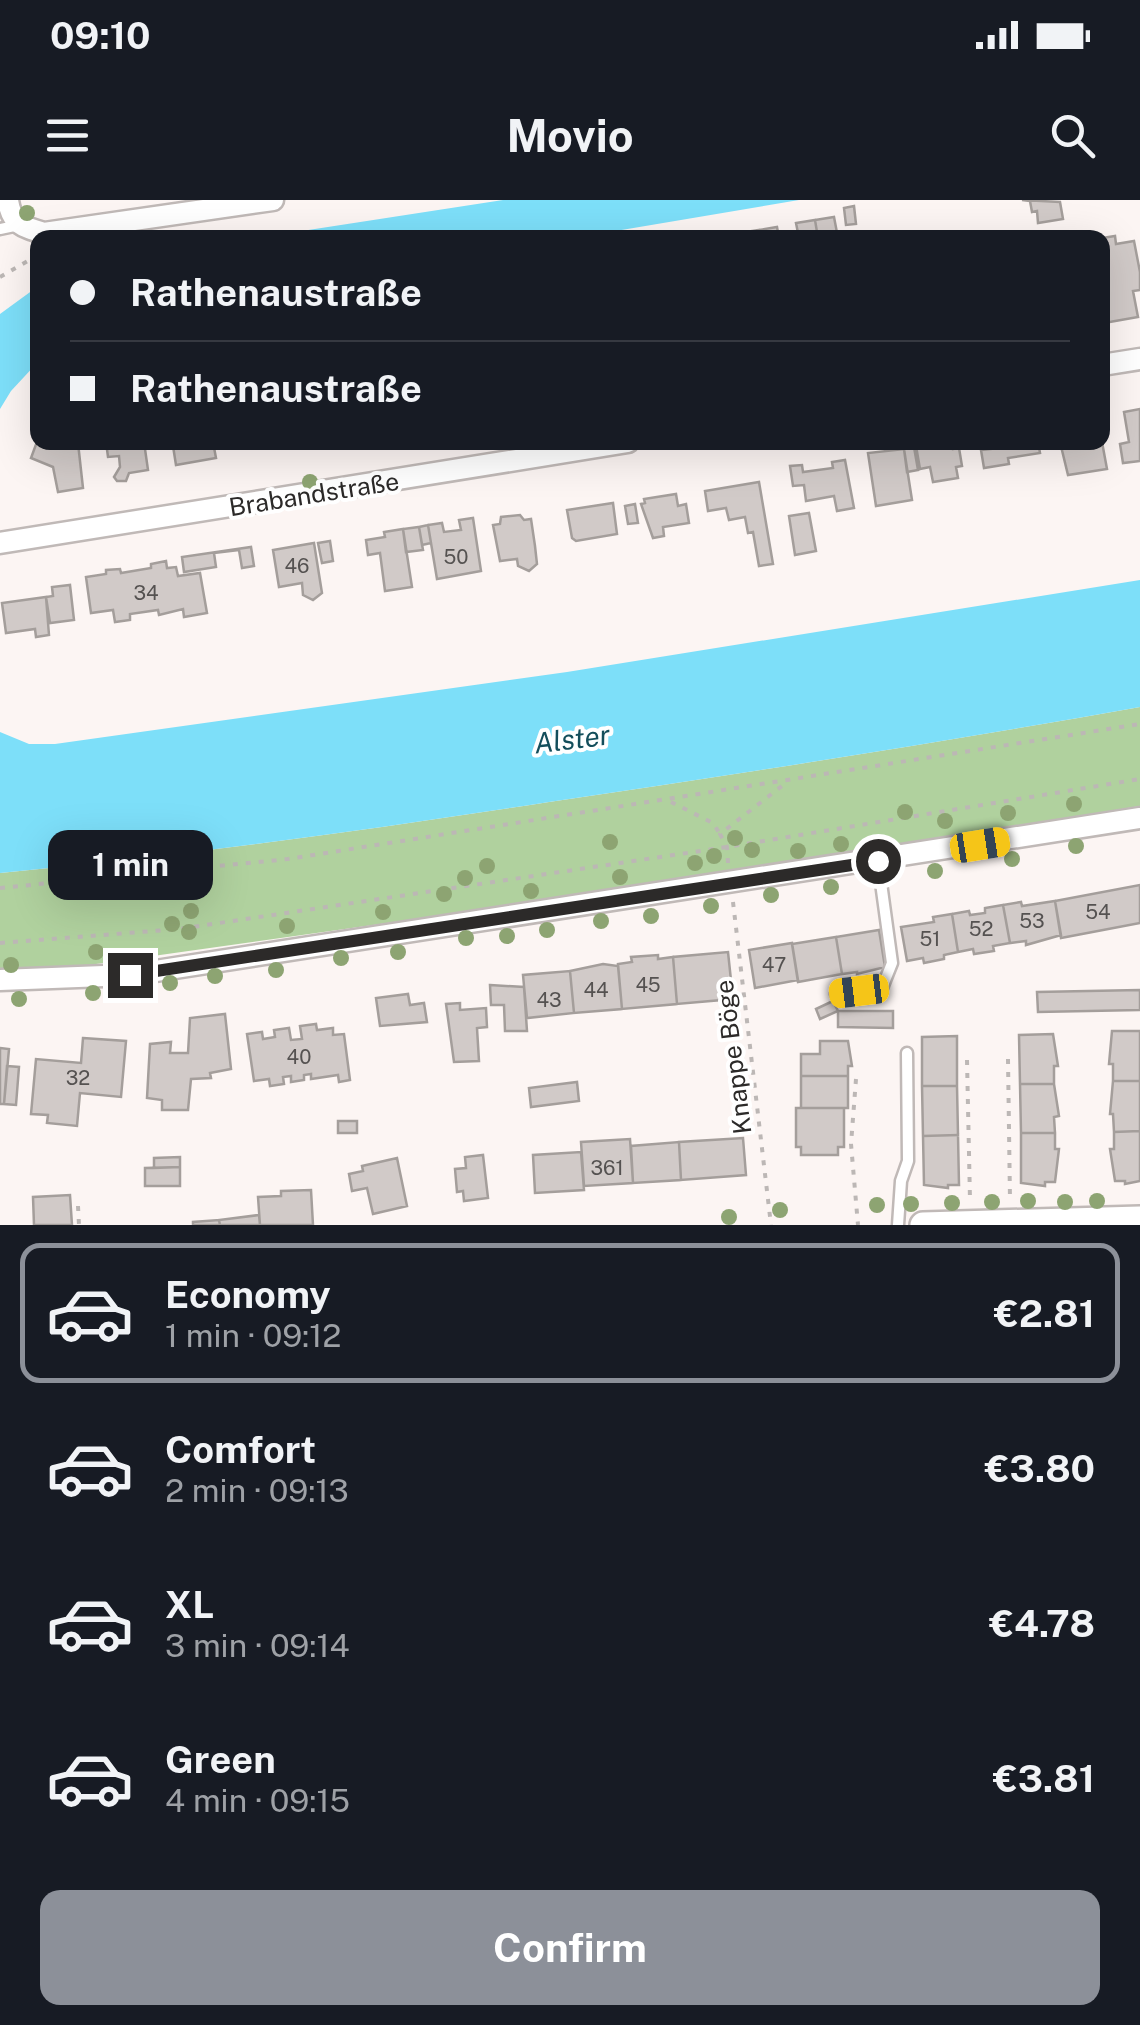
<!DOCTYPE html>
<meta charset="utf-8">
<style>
body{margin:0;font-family:"Public Sans",sans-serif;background:#242831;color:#f1f3f6;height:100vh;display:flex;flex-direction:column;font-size:38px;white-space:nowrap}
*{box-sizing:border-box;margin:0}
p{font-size:32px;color:#9ea1a6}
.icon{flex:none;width:55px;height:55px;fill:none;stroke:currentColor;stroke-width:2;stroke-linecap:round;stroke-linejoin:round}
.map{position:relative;height:1025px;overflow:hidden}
.details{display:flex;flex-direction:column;background:#171b24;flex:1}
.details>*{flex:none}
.hud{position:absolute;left:30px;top:30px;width:1080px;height:220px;border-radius:20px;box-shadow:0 10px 40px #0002;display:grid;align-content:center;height:220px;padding:0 40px;background:#171b24}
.end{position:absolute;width:45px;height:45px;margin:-22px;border:12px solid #2c2a29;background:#fff;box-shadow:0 0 0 5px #fff}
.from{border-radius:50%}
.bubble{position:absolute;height:70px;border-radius:20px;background:#171b24;box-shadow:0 10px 40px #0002;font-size:32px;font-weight:700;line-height:70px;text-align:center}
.car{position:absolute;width:30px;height:60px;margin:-30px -15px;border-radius:12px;box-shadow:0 0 8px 2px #0007;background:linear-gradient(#f5c518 24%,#345 0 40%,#f5c518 0 76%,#345 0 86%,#f5c518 0)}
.hud b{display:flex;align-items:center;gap:35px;height:95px;font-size:38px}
.hud b+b{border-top:2px solid #363941}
.hud i{width:25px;height:25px;background:#f1f3f6}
ul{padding:18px 0 0;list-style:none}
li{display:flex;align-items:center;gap:30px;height:140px;margin:0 20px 15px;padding:0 20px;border:5px solid transparent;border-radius:20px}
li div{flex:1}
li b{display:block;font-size:38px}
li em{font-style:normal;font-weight:700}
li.active{border-color:#8c9099}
li>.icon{width:90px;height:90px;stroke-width:1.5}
.action{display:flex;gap:20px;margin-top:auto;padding:20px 40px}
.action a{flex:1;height:115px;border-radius:20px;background:#8c9099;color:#fff;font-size:40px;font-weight:700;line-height:115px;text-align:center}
.status{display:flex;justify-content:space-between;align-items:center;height:70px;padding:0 50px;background:#171b24;direction:ltr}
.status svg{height:28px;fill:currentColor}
header{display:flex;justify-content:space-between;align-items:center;height:130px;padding:0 40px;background:#171b24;font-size:45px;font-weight:700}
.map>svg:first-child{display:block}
.green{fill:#b0d19e}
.water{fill:#7ddff9}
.building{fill:#d1cac8;stroke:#a49e9b;stroke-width:2.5}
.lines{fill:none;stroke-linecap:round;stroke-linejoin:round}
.service-casing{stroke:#c0b9b7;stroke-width:15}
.minor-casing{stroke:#c0b9b7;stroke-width:25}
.tertiary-casing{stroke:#c0b9b7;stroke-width:30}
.path{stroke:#bcb7b5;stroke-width:4;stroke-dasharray:5 8;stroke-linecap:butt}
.service{stroke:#fff;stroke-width:10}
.minor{stroke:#fff;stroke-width:20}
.tertiary{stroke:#fff;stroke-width:25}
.tree{fill:#8da472}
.route{stroke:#2c2a29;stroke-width:12}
.labels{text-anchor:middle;stroke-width:8;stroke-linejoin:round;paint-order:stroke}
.number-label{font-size:20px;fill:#555251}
.street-label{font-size:25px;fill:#2c2a29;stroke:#fff}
.water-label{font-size:28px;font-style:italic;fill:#144e5b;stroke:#fff}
</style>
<div class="status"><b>09:10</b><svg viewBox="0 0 49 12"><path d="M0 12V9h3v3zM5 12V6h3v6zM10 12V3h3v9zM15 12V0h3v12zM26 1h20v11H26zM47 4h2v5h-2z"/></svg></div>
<header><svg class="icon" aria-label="menu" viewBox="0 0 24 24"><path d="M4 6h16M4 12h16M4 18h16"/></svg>Movio<svg class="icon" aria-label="search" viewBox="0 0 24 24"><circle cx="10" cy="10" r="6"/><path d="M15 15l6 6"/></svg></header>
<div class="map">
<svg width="1140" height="1025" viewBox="0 0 1140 1025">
<rect width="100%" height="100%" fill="#fcf5f3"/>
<!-- green -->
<path class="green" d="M1140,507V606L713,677L89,765L0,769V673C184,656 366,630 549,602C746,573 943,542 1140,507Z"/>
<!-- water -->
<path class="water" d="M503,0H799L580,37H263Z
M37,87V163L11,191L0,209V114Z
M1140,380V507C943,542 746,573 549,602C366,630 184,656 0,673V532L29,544H55L567,472Z"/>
<!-- building -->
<path class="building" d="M1022,0L1060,2L1063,19L1038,23L1037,11L1032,12L1030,1Z
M854,6L856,24L846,25L844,8Z
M834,17L838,38H818L815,20Z
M815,20L818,38H799L796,23Z
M777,27L779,38H760L759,30Z
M759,30L760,38H740L739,33Z
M1115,36L1116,44L1134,41L1140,72V90L1133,91L1138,117L1104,123L1102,38Z
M1140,209V261L1123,263L1120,244L1129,242L1124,212Z
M38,239V242L78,243L83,288L58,292L53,267L31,258Z
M106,242H144L148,270L129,273L126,281H117L114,277L120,267L119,256L108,257Z
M194,242H213L216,258L176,265L173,246Z
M935,242H952L953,249L959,248L962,266L956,267L958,278L933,282L930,267L920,269L916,246Z
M990,242H1038L1040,253L1008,258L1009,264L984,268L981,250L991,249Z
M1060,242H1102L1107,269L1068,275Z
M914,247L918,270L907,272L904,249Z
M904,249L912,300L876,306L868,253Z
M845,260L854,308L837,311L834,296L806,301L804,285L793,286L790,266L802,265L803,272L833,268L832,262Z
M759,282L773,364L759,366L753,332L748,333L745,317L729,320L726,308L708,311L705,291Z
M676,294L678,306L686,304L689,323L663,327L664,336L653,338L641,304L645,303L644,299Z
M613,303L617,334L576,341L572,338L567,310Z
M635,304L638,323L628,324L625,306Z
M809,313L816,351L795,355L789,316Z
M520,315L524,320L531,319L535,346L537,364L529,371L518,366L517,359L500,361L493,325L500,324L501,317Z
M473,318L481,371L437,379L428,325L442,323L444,332L461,330L459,320Z
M428,325L431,343L422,345L419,327Z
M419,327L423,350L406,352L403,329Z
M403,329L412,387L385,391L380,353L368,355L366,340L385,337L384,332Z
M330,341L333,361L322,363L318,343Z
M314,343L322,393L313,400L303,395L302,383L279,387L273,350Z
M251,347L254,366L242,368L239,350L214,353L216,367L184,372L182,357Z
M166,361L167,368L176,367L178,376L200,373L207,413L184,417L183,409L159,415L158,410L130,414V420L115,422L113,410L91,413L86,377L106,374V370L120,369L121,373L151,368V364Z
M70,385L74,420L50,423L46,397L53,396L52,387Z
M46,397L49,435L36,437L35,429L6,433L2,403Z
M1140,685V723L1061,738L1055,701Z
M1055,701L1061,735L1026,745V741L1010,743L1003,705L1021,702L1022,706Z
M1003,705L1010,743L993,746L994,751L974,754L973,749L958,752L952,714L969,711L970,715L985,713V708Z
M952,714L958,752L944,755V759L924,763L923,758L907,761L901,727L934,722L933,717Z
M879,730L885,767L857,774V772L842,774L836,737Z
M836,737L842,774L798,782L792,744Z
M792,743L798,780L755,788L749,750Z
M728,752L733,799L677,804L673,757Z
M658,755V759L673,757L677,804L622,809L618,764L632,762L631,757Z
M603,764L618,766L622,809L574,813L570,771Z
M570,771L574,813L527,818L523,775Z
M490,785L524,787L527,831H505L504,805H491Z
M1140,790V810L1038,812L1037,792Z
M408,794L410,805L424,803L427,822L380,826L376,798Z
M833,801L838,811L820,819L816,809Z
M460,803V810L486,808L487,827L477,828L479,861L454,862L446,804Z
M838,811H893V828L838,827Z
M225,814L231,869L210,873L211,878L191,879L188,910H162V900L147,898L150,844L171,842L170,853H188L190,818Z
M316,824L317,830L333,828V835L344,834L350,880L339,882L338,875L311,879V874L304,875V880L291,882V876L283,877L284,884L270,886L269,879L254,881L247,834L262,832L263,839L275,837L274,830L289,828L291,840L302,839L300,826Z
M1112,831H1140V881H1113V864H1109Z
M1053,834L1058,866H1054V884H1020L1019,835Z
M957,836V886H922V837Z
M83,838L126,841L121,897L80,893L77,926L47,923L48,915L31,914L36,859L81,863Z
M820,841H848L852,866H848V876H801V854H820Z
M0,848L9,849L4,904H0Z
M7,866L19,867L16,905L4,904Z
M801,876H848V908H801Z
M1113,881H1140V931L1114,932L1113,914H1110Z
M577,882L579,901L531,907L529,888Z
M1020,884H1054L1059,916L1054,917L1055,933H1021Z
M922,886H957L958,935L923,936Z
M796,908H844V947H838V955H801V947H796Z
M338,921H357V933H338Z
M1140,931V981L1125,984V981H1115L1110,949H1114V932Z
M1021,933H1055V949H1059L1055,982H1045V986L1021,983Z
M958,935L959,985H948V988L924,985L923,936Z
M743,938L746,975L681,980L679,942Z
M630,939L633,983L584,986L581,942Z
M679,942L681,980L633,983L631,946Z
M581,952L584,990L535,993L533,955Z
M483,955L488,998L464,1001L463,991L457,992L455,969L466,968L465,957Z
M180,957V967L154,968V958Z
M397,958L407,1006L373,1014L367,988L352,991L349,974L363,971L362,966Z
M180,967V986H145V968Z
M311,990L313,1025H260L258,997L281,996V991Z
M70,995L72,1025H34L33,997Z
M259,1015L260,1025H220L219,1020Z
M219,1020L220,1025H193V1022Z"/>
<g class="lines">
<!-- service casing -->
<g class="service-casing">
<path id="service" d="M0,29L19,25
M836,794L882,788L892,763L878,661
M898,1025L901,981L908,961L907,853"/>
</g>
<!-- minor casing -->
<g class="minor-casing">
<path id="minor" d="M8,0C11,24 23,27 44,33L273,0
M1102,165L1140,159
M0,343L628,242
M0,780L130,775L1140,618"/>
</g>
<!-- tertiary casing -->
<g class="tertiary-casing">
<path id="tertiary" d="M923,1025L1140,1019"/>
</g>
<!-- path -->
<path class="path" d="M0,77L33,58L38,52
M671,602L713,623L720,634
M728,663L727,647L720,634L787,582
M0,688L288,659L1140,524
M733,702L771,1025
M0,743L179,729L727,647L1140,579
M1008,859L1010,1000
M967,860L970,1000
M856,879L851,944L858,1025
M78,1006L79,1025"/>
<!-- service -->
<use href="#service" class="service"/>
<!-- minor -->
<use href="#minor" class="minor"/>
<!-- tertiary -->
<use href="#tertiary" class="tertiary"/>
</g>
<!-- trees -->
<g class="tree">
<circle cx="27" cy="13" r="8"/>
<circle cx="310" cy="282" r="8"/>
<circle cx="1074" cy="604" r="8"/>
<circle cx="905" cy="612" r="8"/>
<circle cx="1008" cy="613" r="8"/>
<circle cx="945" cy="621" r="8"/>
<circle cx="735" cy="638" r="8"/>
<circle cx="610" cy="642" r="8"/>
<circle cx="841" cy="644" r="8"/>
<circle cx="1076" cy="646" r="8"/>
<circle cx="752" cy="650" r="8"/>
<circle cx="798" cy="651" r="8"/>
<circle cx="714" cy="656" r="8"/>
<circle cx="1012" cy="659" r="8"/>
<circle cx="695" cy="663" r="8"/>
<circle cx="487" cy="666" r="8"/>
<circle cx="935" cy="671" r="8"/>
<circle cx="620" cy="677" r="8"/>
<circle cx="465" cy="678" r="8"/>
<circle cx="831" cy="687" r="8"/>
<circle cx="531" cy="691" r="8"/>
<circle cx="444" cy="694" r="8"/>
<circle cx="771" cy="695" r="8"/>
<circle cx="711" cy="706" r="8"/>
<circle cx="191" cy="711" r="8"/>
<circle cx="383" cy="712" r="8"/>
<circle cx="651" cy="716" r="8"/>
<circle cx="601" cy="721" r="8"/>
<circle cx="172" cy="724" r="8"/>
<circle cx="287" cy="726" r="8"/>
<circle cx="547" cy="730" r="8"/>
<circle cx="189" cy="732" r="8"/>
<circle cx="507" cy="736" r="8"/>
<circle cx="466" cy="738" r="8"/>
<circle cx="96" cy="752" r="8"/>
<circle cx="398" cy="752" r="8"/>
<circle cx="341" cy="758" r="8"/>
<circle cx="11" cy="765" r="8"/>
<circle cx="276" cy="770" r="8"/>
<circle cx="215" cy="776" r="8"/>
<circle cx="170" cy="783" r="8"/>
<circle cx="93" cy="793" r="8"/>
<circle cx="19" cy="799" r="8"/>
<circle cx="1028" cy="1001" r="8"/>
<circle cx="1097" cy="1001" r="8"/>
<circle cx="992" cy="1002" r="8"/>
<circle cx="1065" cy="1002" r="8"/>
<circle cx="952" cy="1003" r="8"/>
<circle cx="911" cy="1004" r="8"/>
<circle cx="877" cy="1005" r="8"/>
<circle cx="780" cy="1010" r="8"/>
<circle cx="729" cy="1017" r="8"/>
</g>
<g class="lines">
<!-- route -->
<path class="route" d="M130,775L878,661"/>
</g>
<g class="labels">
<!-- number labels -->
<g class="number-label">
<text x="456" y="364">50</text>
<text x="297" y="373">46</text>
<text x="146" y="400">34</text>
<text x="1098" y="719">54</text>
<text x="1032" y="728">53</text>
<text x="981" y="736">52</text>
<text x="930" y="746">51</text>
<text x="774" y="772">47</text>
<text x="648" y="792">45</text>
<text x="596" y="797">44</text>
<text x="549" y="807">43</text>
<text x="299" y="864">40</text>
<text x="78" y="885">32</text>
<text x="607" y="975">361</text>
</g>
<!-- street labels -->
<g class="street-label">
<text transform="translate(314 294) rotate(-9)" y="9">Brabandstraße</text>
<text transform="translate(733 857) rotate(-97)" y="9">Knappe Böge</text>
</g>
<!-- water labels -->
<g class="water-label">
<text transform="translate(572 539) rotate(-7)" y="10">Alster</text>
</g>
</g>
</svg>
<i class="end from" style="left:878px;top:661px"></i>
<i class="end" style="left:130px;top:775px"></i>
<div class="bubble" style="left:48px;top:630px;width:165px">1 min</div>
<i class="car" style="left:980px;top:645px;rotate:81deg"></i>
<i class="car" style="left:859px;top:791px;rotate:263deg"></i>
<div class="hud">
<b><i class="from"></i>Rathenaustraße</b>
<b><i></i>Rathenaustraße</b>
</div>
</div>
<section class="details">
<ul>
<li class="active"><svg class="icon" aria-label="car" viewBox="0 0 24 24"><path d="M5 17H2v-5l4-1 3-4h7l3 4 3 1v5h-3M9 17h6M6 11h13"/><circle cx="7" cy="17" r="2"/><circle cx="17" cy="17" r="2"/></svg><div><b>Economy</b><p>1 min · 09:12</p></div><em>€2.81</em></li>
<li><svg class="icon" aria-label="car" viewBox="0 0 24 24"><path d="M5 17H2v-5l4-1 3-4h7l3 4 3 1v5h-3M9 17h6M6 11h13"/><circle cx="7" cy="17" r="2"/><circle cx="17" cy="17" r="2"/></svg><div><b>Comfort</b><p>2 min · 09:13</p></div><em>€3.80</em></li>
<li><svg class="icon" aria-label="car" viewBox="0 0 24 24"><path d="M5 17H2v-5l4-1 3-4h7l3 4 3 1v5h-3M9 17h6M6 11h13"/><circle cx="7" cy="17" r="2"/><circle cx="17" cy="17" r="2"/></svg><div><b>XL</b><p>3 min · 09:14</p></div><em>€4.78</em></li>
<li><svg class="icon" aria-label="car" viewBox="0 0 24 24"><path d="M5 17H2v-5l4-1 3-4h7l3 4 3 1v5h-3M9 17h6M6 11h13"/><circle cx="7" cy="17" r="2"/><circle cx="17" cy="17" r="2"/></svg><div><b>Green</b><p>4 min · 09:15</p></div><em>€3.81</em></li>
</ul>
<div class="action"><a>Confirm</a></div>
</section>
